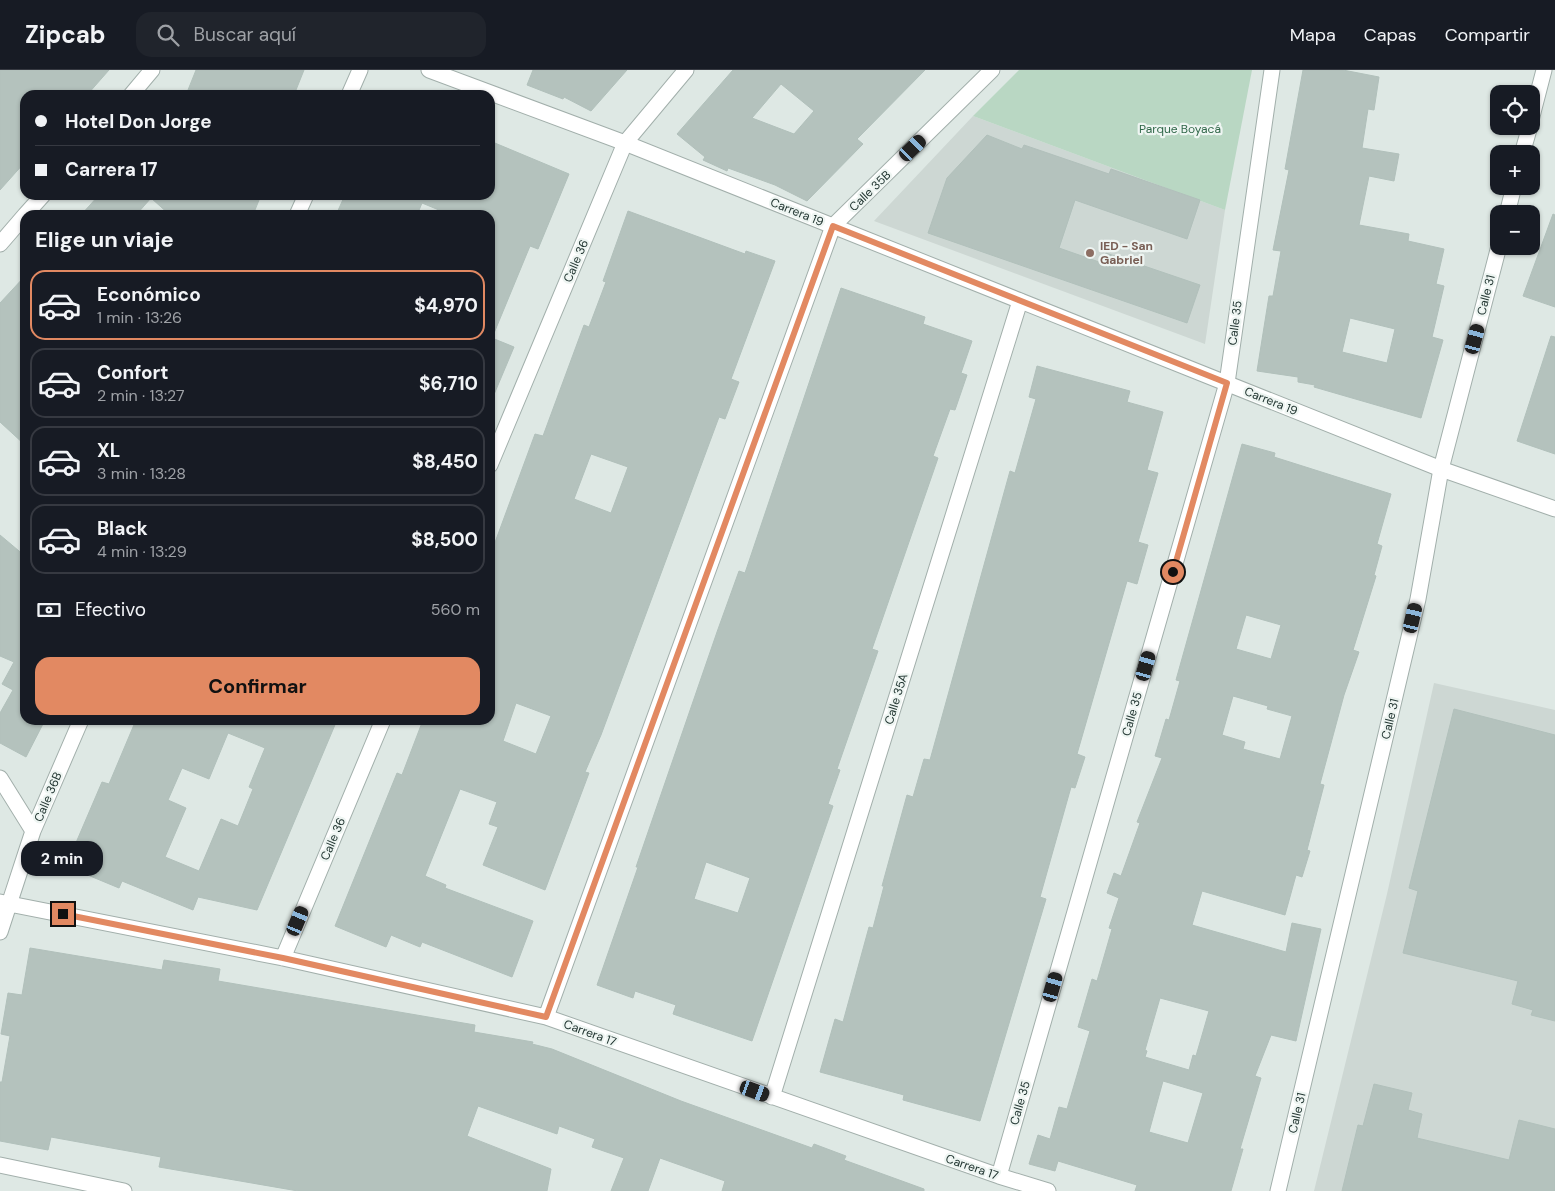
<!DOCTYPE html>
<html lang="es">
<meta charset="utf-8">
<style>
body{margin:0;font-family:"DM Sans",sans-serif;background:#20242c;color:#f1f3f6;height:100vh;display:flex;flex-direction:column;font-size:19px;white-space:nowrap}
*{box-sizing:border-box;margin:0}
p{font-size:16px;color:#9ea1a6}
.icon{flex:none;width:28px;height:28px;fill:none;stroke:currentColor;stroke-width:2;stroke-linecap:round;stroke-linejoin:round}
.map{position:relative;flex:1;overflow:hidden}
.panel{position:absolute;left:20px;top:140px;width:475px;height:515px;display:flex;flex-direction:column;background:#171b24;border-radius:15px;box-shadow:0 1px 4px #0004}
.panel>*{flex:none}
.top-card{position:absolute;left:20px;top:20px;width:475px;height:110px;border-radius:15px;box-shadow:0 1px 4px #0004;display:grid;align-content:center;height:110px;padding:0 15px;background:#171b24}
.tools{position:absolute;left:1490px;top:15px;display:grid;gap:10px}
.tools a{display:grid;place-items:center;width:50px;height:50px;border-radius:10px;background:#171b24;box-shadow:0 1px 4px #0004;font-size:25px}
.end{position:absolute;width:22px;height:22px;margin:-11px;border:6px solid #e28962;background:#111;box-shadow:0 0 0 2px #111}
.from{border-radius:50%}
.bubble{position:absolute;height:35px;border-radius:15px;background:#171b24;box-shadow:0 1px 4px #0004;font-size:16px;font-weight:700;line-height:35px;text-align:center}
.car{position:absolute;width:15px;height:30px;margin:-15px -8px;border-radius:6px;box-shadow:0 0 4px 1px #0007;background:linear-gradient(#222 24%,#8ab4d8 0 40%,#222 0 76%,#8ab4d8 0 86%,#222 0)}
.top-card b{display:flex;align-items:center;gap:18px;height:48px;font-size:19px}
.top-card b+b{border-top:1px solid #363941}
.top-card i{width:12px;height:12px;background:#f1f3f6}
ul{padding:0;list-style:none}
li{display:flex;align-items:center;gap:15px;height:70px;margin:0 10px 8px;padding:0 5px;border:2px solid #363941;border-radius:15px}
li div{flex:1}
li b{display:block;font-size:19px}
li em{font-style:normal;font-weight:700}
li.on{border-color:#e28962}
li>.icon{width:45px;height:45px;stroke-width:1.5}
h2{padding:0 15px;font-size:22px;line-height:60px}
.pay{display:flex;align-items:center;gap:12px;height:55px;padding:0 15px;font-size:19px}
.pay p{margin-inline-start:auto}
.primary-button{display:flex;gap:10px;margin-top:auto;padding:10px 15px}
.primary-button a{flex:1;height:58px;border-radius:15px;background:#e28962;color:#111;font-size:20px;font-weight:700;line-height:58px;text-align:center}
header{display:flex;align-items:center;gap:30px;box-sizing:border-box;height:70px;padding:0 25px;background:#171b24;border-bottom:1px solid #363941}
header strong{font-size:24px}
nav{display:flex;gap:28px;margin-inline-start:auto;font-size:18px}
.search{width:350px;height:45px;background:#20242c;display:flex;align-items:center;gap:12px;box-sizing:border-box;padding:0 18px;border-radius:15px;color:#9ea1a6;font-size:19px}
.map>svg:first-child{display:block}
.built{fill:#cdd7d3}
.green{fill:#b9d7c3}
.building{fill:#b4c2bd;stroke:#b1c0bb;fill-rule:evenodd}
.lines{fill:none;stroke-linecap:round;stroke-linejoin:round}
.minor-casing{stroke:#a2afab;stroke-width:17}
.tertiary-casing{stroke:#a2afab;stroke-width:17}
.minor{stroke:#fff;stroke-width:15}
.tertiary{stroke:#fff;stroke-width:15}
.route{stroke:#e28962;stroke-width:6}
.education-dot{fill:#8d6e63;stroke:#eef5f2;stroke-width:2}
.labels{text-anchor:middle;stroke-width:4.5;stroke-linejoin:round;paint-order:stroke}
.park-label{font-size:12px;fill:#306749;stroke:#eef5f2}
.street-label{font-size:12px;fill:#213531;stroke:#eef5f2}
.education-label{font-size:12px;font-weight:bold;fill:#785e54;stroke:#eef5f2;text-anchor:start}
</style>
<header>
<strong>Zipcab</strong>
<div class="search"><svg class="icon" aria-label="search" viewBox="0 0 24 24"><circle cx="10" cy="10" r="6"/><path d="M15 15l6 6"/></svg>Buscar aquí</div>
<nav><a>Mapa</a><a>Capas</a><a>Compartir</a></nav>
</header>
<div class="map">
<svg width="1555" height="1121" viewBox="0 0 1555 1121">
<rect width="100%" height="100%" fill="#dee8e4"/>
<!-- built -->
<path class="built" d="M973,46L1225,140L1205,274L874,151Z
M1434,613L1555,640V1121H1314L1387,824Z"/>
<!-- green -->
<path class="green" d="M1019,0H1252L1225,140L973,46Z"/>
<!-- building -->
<path class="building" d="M0,0H109L87,25H25V92L0,120Z
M196,0H304L294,25H186Z
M533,0H627L591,41L564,27L563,29L527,15Z
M733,0H925L857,69L863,74L807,131L775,115L728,98L727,101L703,90L705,87L677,64ZM781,14L814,41L794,64L752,48Z
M1303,0H1343L1379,7L1374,40L1368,39L1362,78L1399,84L1394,111L1369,106L1359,155L1409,164L1408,171L1444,179L1436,214L1444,216L1432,267L1443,270L1421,348L1314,317L1315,315L1298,312V307L1257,301L1269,226H1273L1281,181L1273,180L1289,100L1285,99ZM1350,248L1395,259L1387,293L1342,282Z
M987,65L1022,79L1024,75L1109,104L1111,99L1200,130L1187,169L1075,130L1059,178L1102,193L1106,183L1200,215L1187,253L928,163L947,108Z
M490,71L569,104L538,179L530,176L492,268L514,277L490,334V145H451L422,133L417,145H336L345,125H490Z
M99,125H261L253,145H170L151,128L136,145H81Z
M628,141L745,184L746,181L775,191L731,309L739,312L725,349L719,347L601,665L585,702L589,703L545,820L483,795L498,757L489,754L497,732L460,719L425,806L446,815L445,818L533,851L512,907L422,872L420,877L391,865L386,877L335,856L397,703L402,705L423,650H490V486L535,364L543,366L584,255L589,257L606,212L603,211ZM591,384L628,397L611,443L574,429ZM516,633L551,646L536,684L503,671Z
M1553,144L1555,145V237L1523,226Z
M25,206V375L0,352V233Z
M841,218L925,247L923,254L972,271L961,303L967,305L955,340L950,339L933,386L938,388L872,579L878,581L837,699L840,700L828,734L833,736L752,971L673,944L676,935L635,921L633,928L597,915L638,797H636L717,562L739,501L745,503ZM706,792L750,808L738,843L694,829Z
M1551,266L1555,267V384L1517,371Z
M1037,296L1130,321L1127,332L1163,342L1147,400L1158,403L1138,472L1148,475L1137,514L1127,511L1077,684L1085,687L1075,718L1071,717L1040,827L1046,829L980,1051L903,1030L904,1025L820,1002L835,949L843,952L869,857L873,858L884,816H882L907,725L913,727L924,689L930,690L1010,401L1015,403L1036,329L1029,327Z
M1242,374L1275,383L1274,387L1391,424L1377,474L1382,476L1374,505L1376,506L1353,580L1359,582L1344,625L1320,714L1324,715L1307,780L1310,781L1302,807L1296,805L1285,845L1202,821L1192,855L1286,882L1292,853L1321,859L1296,971L1271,965L1255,1006L1261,1008L1240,1079H1243L1231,1121H1135L1137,1115L1058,1091L1055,1101L1029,1094L1038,1065L1050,1069L1059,1037L1067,1039L1090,961L1078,957L1092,909L1097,911L1112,859L1109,858L1119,828L1107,823L1114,803L1121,806L1140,753L1137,752L1162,688L1155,686L1166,649L1169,650L1180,611L1176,610ZM1246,545L1281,555L1271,589L1236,579ZM1233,626L1268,636L1267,639L1292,646L1280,689L1243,679L1245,672L1222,665ZM1160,928L1209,941L1196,986L1193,985L1189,1000L1145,987L1147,981L1145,980ZM1163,1011L1203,1023L1188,1073L1149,1062Z
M0,465L25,486V650H45L26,687L0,673V643L13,620L2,614L14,592L0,586Z
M1454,639L1555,665V951L1531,945L1533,940L1512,934L1518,911L1403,883L1418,821L1409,818Z
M136,650H337L257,840L198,827L193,840L122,811L119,818L66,796L102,712L109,714ZM228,663L265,678L249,717L253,719L238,756L221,749L199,801L165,787L186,738L168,730L182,698L209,709Z
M30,878L162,900L164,890L220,899L218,911L475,955L474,962L533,972L532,974L552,979L681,1031L812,1078L814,1074L846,1086L844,1090L924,1119V1121H722L725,1111L660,1088L648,1121H611L624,1088L592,1077L595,1069L559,1056L557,1064L478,1036L467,1066L551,1099L547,1121H298L159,1097L161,1087L51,1067L48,1080L0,1071V1012H2L10,966L1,964L8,923L22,925Z
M1374,1014L1412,1023L1408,1040L1422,1044L1417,1068L1509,1090L1519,1050L1555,1059V1121H1342L1358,1055L1363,1056Z"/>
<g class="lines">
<!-- minor casing -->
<g class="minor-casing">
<path id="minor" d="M131,25L152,0
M349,25L360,0
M1531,50L1544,0
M1522,84L1530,56
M1507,144L1514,116
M25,145L43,125
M297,145L306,125
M0,174L25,145
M490,395L625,73L686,0
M0,708L33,761
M0,832L283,888L546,947L999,1106L1048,1121
M0,862L33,761L81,650
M283,888L383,650
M546,947L833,156L992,0
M772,1027L1020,231
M0,1095L124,1121
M999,1106L1227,313L1272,0
M1278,1121L1418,529L1441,399L1499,176"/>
</g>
<!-- tertiary casing -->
<g class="tertiary-casing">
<path id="tertiary" d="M429,0L625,73L1441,399L1555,439"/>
</g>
<!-- minor -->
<use href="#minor" class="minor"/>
<!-- tertiary -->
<use href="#tertiary" class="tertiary"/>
</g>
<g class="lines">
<!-- route -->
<path class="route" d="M63,844L283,888L546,947L833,156L1227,313L1173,502"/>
</g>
<!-- markers -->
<circle class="education-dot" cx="1090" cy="183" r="5"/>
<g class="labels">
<!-- park labels -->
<g class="park-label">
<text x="1180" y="63">Parque Boyacá</text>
</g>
<!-- street labels -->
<g class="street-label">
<text transform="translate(870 121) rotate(-44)" y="4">Calle 35B</text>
<text transform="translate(797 142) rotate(22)" y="4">Carrera 19</text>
<text transform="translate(576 191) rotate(-67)" y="4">Calle 36</text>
<text transform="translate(1486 225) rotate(-76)" y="4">Calle 31</text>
<text transform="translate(1235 253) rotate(-83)" y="4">Calle 35</text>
<text transform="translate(1271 331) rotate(22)" y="4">Carrera 19</text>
<text transform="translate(896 629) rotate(-73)" y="4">Calle 35A</text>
<text transform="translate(1132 644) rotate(-74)" y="4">Calle 35</text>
<text transform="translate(1390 649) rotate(-77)" y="4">Calle 31</text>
<text transform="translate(48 727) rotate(-67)" y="4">Calle 36B</text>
<text transform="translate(333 769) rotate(-67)" y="4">Calle 36</text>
<text transform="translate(590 963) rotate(20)" y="4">Carrera 17</text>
<text transform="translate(1020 1033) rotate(-74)" y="4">Calle 35</text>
<text transform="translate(1297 1043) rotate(-77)" y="4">Calle 31</text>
<text transform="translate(972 1097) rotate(19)" y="4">Carrera 17</text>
</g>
<!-- education labels -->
<g class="education-label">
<text x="1100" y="180">IED - San<tspan x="1100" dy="14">Gabriel</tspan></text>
</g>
</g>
</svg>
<div class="tools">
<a><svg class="icon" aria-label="locate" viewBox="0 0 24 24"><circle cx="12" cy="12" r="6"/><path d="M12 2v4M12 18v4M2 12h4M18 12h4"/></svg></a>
<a>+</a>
<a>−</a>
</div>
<i class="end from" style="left:1173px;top:502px"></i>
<i class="end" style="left:63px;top:844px"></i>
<div class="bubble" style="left:21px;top:771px;width:82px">2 min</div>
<i class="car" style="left:913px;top:78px;rotate:46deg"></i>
<i class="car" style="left:1475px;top:269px;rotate:15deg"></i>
<i class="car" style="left:1413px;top:548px;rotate:13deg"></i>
<i class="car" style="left:1146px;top:596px;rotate:16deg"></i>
<i class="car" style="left:298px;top:851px;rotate:23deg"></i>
<i class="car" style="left:1053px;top:917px;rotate:16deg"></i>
<i class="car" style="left:755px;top:1021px;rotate:110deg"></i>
<div class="top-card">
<b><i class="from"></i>Hotel Don Jorge</b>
<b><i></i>Carrera 17</b>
</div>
<section class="panel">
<h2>Elige un viaje</h2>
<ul>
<li class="on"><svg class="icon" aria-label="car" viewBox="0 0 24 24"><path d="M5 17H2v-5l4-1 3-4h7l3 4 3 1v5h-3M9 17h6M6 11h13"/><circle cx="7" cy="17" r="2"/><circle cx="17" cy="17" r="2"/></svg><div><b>Económico</b><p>1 min · 13:26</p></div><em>$4,970</em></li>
<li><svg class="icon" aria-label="car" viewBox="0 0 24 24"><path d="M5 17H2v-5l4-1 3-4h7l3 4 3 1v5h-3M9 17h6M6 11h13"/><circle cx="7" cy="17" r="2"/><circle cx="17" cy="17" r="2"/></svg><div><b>Confort</b><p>2 min · 13:27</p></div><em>$6,710</em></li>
<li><svg class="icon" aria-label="car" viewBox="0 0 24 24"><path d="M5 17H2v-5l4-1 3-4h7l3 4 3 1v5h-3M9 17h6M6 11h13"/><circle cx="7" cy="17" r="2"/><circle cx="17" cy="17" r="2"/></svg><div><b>XL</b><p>3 min · 13:28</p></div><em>$8,450</em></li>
<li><svg class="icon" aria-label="car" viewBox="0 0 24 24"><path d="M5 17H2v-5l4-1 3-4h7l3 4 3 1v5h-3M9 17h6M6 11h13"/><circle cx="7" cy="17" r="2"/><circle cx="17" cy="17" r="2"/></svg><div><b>Black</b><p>4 min · 13:29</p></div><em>$8,500</em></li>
</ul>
<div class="pay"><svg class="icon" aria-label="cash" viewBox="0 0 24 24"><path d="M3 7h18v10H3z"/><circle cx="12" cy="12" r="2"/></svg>Efectivo<p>560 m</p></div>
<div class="primary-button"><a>Confirmar</a></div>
</section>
</div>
